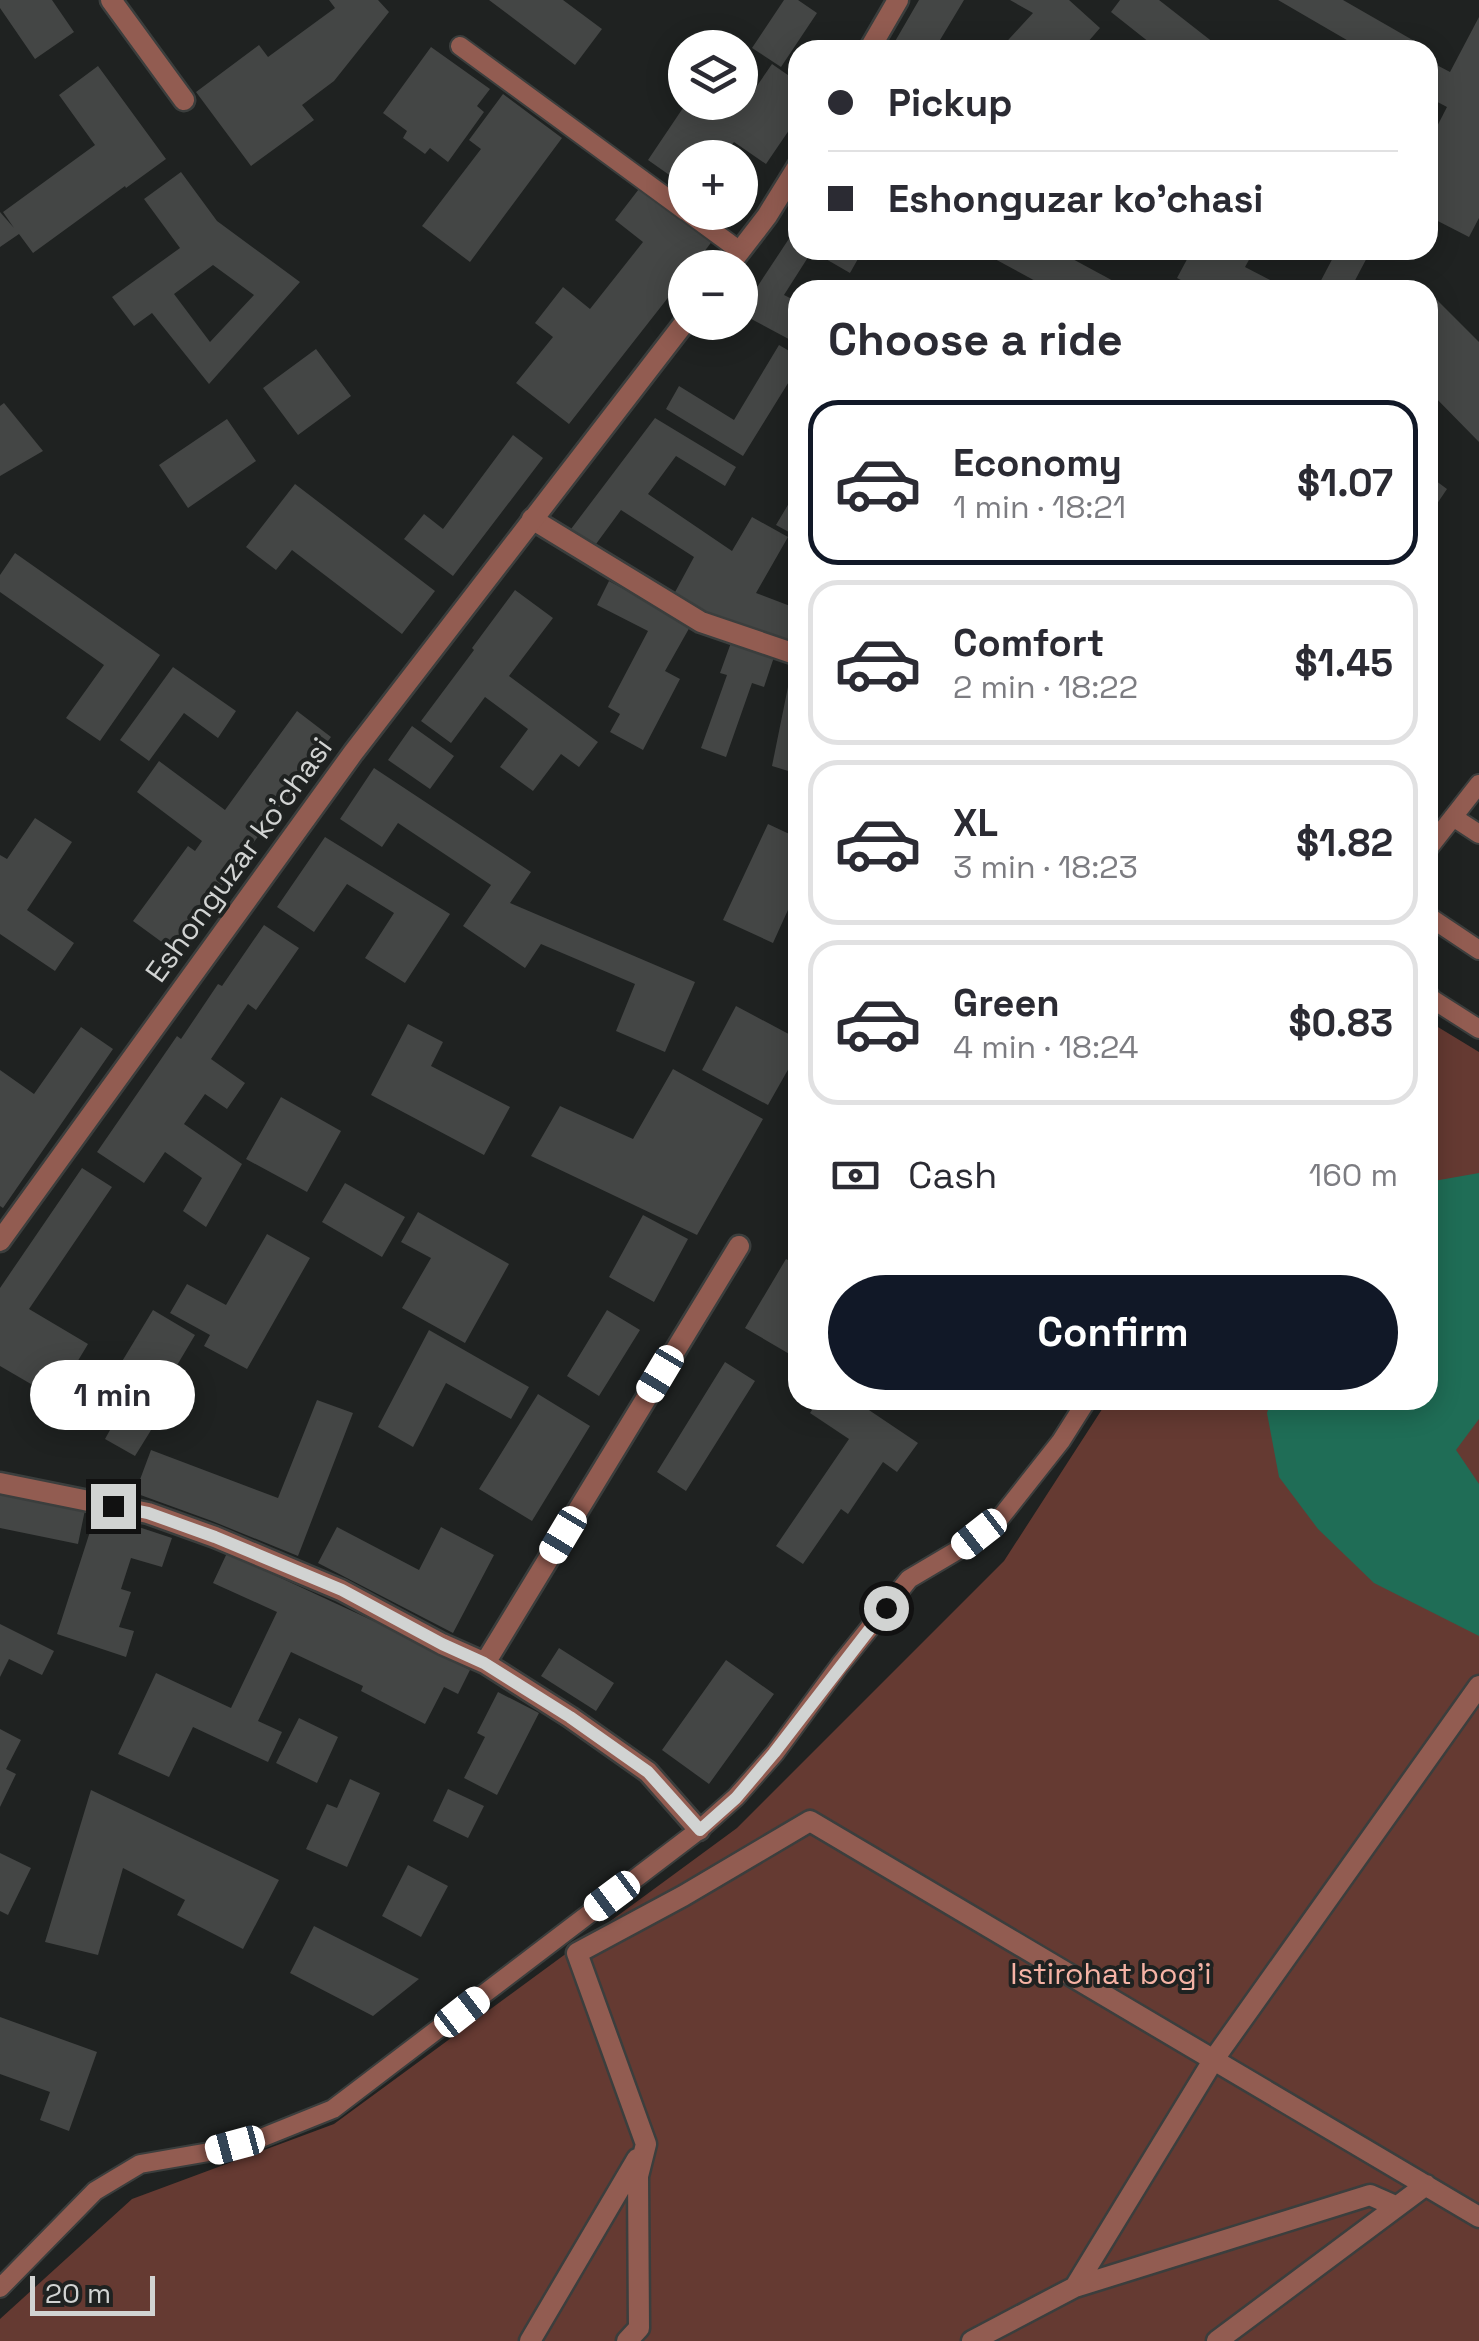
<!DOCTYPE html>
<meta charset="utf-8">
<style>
body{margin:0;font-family:"Space Grotesk",sans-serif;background:#f2f2f3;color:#2b2b33;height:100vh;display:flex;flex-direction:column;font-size:38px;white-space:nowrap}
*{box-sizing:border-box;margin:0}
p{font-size:32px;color:#7c7c81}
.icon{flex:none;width:55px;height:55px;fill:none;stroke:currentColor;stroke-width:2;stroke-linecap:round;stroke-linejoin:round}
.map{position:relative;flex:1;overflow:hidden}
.drawer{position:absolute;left:788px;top:280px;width:650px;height:1130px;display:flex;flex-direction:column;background:#fff;border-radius:30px;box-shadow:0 5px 25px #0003}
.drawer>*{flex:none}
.top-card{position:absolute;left:788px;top:40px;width:650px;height:220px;border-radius:30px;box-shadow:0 5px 25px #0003;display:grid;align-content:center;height:220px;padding:0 40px;background:#fff}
.tools{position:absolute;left:668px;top:30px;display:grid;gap:20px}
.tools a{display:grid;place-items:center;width:90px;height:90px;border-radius:50%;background:#fff;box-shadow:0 5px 25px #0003;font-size:50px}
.scale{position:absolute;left:30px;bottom:25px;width:125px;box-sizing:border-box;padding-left:10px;border:5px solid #d1d3d2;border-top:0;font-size:28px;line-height:35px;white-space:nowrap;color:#d1d3d2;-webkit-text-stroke:8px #1f2221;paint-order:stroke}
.end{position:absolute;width:45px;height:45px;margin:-22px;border:12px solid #d1d3d2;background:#111;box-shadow:0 0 0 5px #111}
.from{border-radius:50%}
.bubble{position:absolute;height:70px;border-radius:35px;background:#fff;box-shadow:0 5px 25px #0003;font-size:32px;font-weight:600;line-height:70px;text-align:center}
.car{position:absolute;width:30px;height:60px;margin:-30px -15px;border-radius:12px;box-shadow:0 0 8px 2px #0007;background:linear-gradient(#fff 24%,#345 0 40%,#fff 0 76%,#345 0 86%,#fff 0)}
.top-card b{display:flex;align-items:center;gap:35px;height:95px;font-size:38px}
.top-card b+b{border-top:2px solid #e1e1e2}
.top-card i{width:25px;height:25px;background:#2b2b33}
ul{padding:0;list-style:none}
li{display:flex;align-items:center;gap:30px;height:165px;margin:0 20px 15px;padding:0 20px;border:5px solid #e1e1e2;border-radius:30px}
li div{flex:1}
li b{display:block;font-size:38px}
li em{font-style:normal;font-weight:600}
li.current{border-color:#111827}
li>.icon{width:90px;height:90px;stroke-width:1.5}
h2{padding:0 40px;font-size:45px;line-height:120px}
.pay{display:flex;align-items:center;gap:25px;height:110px;padding:0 40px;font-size:38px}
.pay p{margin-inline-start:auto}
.cta{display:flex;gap:20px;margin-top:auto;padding:20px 40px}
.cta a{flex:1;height:115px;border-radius:60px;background:#111827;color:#fff;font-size:40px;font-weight:600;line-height:115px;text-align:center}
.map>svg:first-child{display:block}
.green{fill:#653a32}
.water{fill:#1f6d56}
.building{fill:#444645;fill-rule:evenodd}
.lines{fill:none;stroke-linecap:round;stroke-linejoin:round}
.service-casing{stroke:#3b3e3d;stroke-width:22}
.pedestrian-casing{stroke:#3b3e3d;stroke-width:25}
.minor-casing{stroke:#3b3e3d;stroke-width:25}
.tertiary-casing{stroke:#3b3e3d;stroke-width:25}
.service{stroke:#925c51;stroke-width:18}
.pedestrian{stroke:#925c51;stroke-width:20}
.minor{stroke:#925c51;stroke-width:20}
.tertiary{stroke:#925c51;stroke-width:20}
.route{stroke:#d1d3d2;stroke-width:12}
.labels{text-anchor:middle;stroke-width:8;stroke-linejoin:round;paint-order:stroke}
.street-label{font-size:30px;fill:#d1d3d2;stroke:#1f2221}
.park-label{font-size:30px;fill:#f5b3a5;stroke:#1f2221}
</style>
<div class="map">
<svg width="1479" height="2341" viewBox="0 0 1479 2341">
<rect width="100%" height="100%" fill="#1f2221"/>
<!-- green -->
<path class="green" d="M1428,1021L1479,1052V2341H0V2319L132,2199L334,2124L737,1828L1004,1561L1108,1400H1428Z"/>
<!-- water -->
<path class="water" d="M1479,1173V1419L1456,1450L1479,1484V1636L1374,1583L1318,1529L1279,1477L1267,1413L1271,1400H1428V1182Z"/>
<!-- building -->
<path class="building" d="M0,0H52L74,32L35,59L0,8Z
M329,0H378L389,12L334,81L302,105L314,120L251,166L196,92L259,45L268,57L335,8Z
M489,0H563L602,29L575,65Z
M784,0H798L817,13L781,67L752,48Z
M919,0H964L934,50H890Z
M1010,0H1069L1100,28L1081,50H999L1033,13Z
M1120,0H1159L1223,50H1159L1111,12Z
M1278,0H1343L1430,50H1364Z
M1479,17V218L1469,237L1428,216V144L1447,107L1428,97V68L1431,62L1450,72Z
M431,47L490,89L477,106L484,112L448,162L430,148L425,154L403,138L407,131L383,113Z
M772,64L798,82V117L766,164L734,142L722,158H685V186L648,160L687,102H740V89L750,96Z
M98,66L166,159L126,188L125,186L33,253L19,234L0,247V212L14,228L3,212L95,145L59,95Z
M503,94L562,138L470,262L422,226L481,149L469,140Z
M181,172L217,221L300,282L209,384L152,313L134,326L112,297L180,248L144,199ZM213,265L254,295L210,342L174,294Z
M642,185L713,240L692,268H685V276L569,424L516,383L553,337L535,323L563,287L590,309L643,242L615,220Z
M798,225V250H863L850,273L812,251L784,295L798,302V344L740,313Z
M997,250H1056L1130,290H1052L993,258Z
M1192,250H1234L1250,258L1245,267L1289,290H1200L1177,278Z
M1337,250H1371L1350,290H1316Z
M1428,291L1479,342V442L1428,390Z
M779,345L798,356V367L743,456L666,409L679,386L734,420Z
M316,349L351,396L298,435L263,388Z
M4,403L43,451L0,476V406Z
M655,418L736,467L725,486L676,456L648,494L732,551L752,517L788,537L756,593L798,609V646L699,610L674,594L694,557L621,510L596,544L571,529Z
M227,419L256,461L188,508L159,465Z
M513,435L543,458L453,576L404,539L424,514L443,529Z
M1428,475L1447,489L1428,517Z
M295,484L435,591L402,634L292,550L276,570L246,547Z
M798,488V537L776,525Z
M15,553L160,655L100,741L66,718L104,665L0,592V575Z
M609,581L691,625L665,671L680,679L643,750L610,732L620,714L608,707L648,631L597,605Z
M515,590L553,618L509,676L598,742L579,767L561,754L533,791L500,767L528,729L485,697L451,743L421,721L474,650L472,648Z
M732,640L775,654L764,687L752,683L726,757L701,748L727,675L720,673Z
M173,667L236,711L218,738L184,713L149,761L120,740Z
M798,677V774L772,766L789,682Z
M297,711L331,737L174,951L133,921L188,846L195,851L202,841L137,792L159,761L225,810Z
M412,726L454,756L430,789L388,760Z
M374,768L531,872L510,903L695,982L665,1052L616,1031L635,984L541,944L525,968L463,926L491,885L398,823L382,847L340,819Z
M35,818L72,842L27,910L74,943L55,971L0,934V855L7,859Z
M768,824L798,838V903L792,901L773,943L723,920Z
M325,837L450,914L405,983L365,958L394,913L347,884L314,932L277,907Z
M264,925L299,948L256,1010L248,1004L211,1059L245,1083L227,1109L205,1094L184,1124L242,1164L206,1227L183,1211L202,1178L165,1152L144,1183L97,1152L177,1036L181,1039L218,984L222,986Z
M736,1006L798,1039V1052L768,1105L702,1070Z
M408,1024L443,1042L431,1066L510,1107L484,1155L371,1095Z
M81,1027L113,1049L3,1208L0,1206V1070L34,1094Z
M673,1069L763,1119L697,1235L531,1156L560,1106L633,1139Z
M281,1097L341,1131L307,1192L246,1159Z
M82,1168L112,1187L29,1309L88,1344L76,1364L109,1383L153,1310L195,1335L151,1409L161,1414L135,1456L105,1439L110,1430L0,1366V1288Z
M345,1183L405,1217L382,1257L322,1222Z
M418,1212L509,1264L465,1343L402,1308L431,1258L401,1242Z
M643,1215L688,1239L654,1302L609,1277Z
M267,1234L310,1258L247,1369L204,1346L210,1335L170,1313L187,1284L226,1305Z
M786,1259L798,1265V1359L745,1328Z
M607,1310L640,1330L599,1396L567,1376Z
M429,1330L529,1387L511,1419L446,1383L413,1447L378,1427Z
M725,1362L755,1381L686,1491L657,1472Z
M538,1394L590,1426L532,1521L479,1489Z
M317,1400L353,1413L298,1556L212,1521L135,1493L151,1450L278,1498Z
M819,1400H854L918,1443L897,1472L883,1462L848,1514L841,1509L803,1564L776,1546L849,1439L810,1413Z
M0,1493L85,1510L78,1544L0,1528Z
M96,1513L172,1538L162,1567L131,1558L121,1589L131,1592L119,1627L134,1631L126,1657L57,1634Z
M337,1527L419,1570L441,1527L494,1555L453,1633L318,1563Z
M227,1553L393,1630L470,1670L458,1694L444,1687L425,1724L361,1691L363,1686L291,1652L258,1721L282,1732L268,1762L193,1727L169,1777L118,1754L156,1673L231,1708L277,1612L213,1583Z
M0,1624L54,1651L42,1675L9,1659L0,1677Z
M559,1648L614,1683L596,1711L541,1676Z
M726,1660L774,1694L709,1784L662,1750Z
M498,1692L539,1713L497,1795L464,1778L485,1737L477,1733Z
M299,1718L338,1737L317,1783L276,1763Z
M0,1729L21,1740L6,1769L16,1774L0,1807Z
M350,1779L380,1793L347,1867L306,1849L327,1804L337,1808Z
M448,1789L484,1806L468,1838L433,1821Z
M91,1790L279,1880L243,1949L177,1915L185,1900L123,1868L98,1955L45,1942Z
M0,1853L31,1868L8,1915L0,1911Z
M408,1865L448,1886L421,1937L382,1916Z
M314,1926L419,1979L373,2016L290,1973Z
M0,2017L97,2052L69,2131L40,2120L50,2092L0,2074Z"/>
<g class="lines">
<!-- service casing -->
<g class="service-casing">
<path id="service" d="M460,46L685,211
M687,212L740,251
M1453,817L1479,834
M1428,849L1479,784
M1428,916L1479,950
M1428,993L1432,999L1479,1029
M0,2288L95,2191L140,2164L209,2152L261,2138L333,2109L699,1830L736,1797L775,1753L840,1665L909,1579L958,1550L1001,1517L1061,1441L1087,1400"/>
</g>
<!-- pedestrian casing -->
<g class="pedestrian-casing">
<path id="pedestrian" d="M1075,2287L1214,2059L1479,1686
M530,2341L637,2159
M627,2341L639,2328L638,2176L646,2144L577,1953L683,1896L810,1821L1479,2217
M972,2341L1075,2287L1370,2195L1395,2206
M1217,2341L1426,2185"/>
</g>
<!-- minor casing -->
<g class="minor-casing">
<path id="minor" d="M111,0L184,100
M532,519L701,622L798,655
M0,1483L148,1513L215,1537L341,1590L442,1644L485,1663L570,1717L648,1772L699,1830
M485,1663L739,1246"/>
</g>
<!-- tertiary casing -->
<g class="tertiary-casing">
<path id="tertiary" d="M869,50L898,0
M727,268L767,216L798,166
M0,1241L353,753L685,322"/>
</g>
<!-- service -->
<use href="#service" class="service"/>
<!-- pedestrian -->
<use href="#pedestrian" class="pedestrian"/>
<!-- minor -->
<use href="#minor" class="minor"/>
<!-- tertiary -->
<use href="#tertiary" class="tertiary"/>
</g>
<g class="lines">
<!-- route -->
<path class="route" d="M113,1506L148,1513L215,1537L342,1590L442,1644L484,1663L570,1717L648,1772L700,1830L736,1798L774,1753L886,1608"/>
</g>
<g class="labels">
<!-- street labels -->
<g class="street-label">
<text transform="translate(239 860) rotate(-54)" y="10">Eshonguzar ko'chasi</text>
</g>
<!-- park labels -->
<g class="park-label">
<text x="1111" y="1984">Istirohat bog'i</text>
</g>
</g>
</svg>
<div class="tools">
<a><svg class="icon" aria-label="layers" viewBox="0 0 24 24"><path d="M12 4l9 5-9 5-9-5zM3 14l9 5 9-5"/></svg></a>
<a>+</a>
<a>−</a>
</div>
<div class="scale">20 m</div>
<i class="end from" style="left:886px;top:1608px"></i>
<i class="end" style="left:113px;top:1506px"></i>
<div class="bubble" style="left:30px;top:1360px;width:165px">1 min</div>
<i class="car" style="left:660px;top:1374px;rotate:211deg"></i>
<i class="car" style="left:979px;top:1534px;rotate:232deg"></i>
<i class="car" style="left:563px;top:1535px;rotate:211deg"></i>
<i class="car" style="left:612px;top:1896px;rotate:233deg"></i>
<i class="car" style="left:462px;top:2012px;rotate:52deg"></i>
<i class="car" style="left:235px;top:2145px;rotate:255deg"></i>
<div class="top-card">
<b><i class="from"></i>Pickup</b>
<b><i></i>Eshonguzar ko'chasi</b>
</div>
<section class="drawer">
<h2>Choose a ride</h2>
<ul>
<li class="current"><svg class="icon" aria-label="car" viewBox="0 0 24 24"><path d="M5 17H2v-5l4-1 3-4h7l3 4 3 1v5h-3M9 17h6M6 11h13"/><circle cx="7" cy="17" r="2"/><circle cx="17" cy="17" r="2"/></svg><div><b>Economy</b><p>1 min · 18:21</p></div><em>$1.07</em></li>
<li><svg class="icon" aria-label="car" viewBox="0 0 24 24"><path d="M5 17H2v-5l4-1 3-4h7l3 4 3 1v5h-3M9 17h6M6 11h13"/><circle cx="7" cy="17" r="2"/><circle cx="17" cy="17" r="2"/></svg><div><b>Comfort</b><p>2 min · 18:22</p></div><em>$1.45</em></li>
<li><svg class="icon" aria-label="car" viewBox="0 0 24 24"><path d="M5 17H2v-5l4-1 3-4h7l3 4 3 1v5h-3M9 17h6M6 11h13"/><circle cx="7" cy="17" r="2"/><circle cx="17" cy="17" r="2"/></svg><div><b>XL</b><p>3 min · 18:23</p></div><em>$1.82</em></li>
<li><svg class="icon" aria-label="car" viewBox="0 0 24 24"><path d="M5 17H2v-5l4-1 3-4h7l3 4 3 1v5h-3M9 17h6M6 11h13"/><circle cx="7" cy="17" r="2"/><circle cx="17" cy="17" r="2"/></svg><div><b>Green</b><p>4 min · 18:24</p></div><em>$0.83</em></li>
</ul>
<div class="pay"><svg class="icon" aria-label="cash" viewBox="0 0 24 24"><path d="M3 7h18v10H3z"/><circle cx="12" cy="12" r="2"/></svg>Cash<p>160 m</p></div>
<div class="cta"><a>Confirm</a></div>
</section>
</div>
